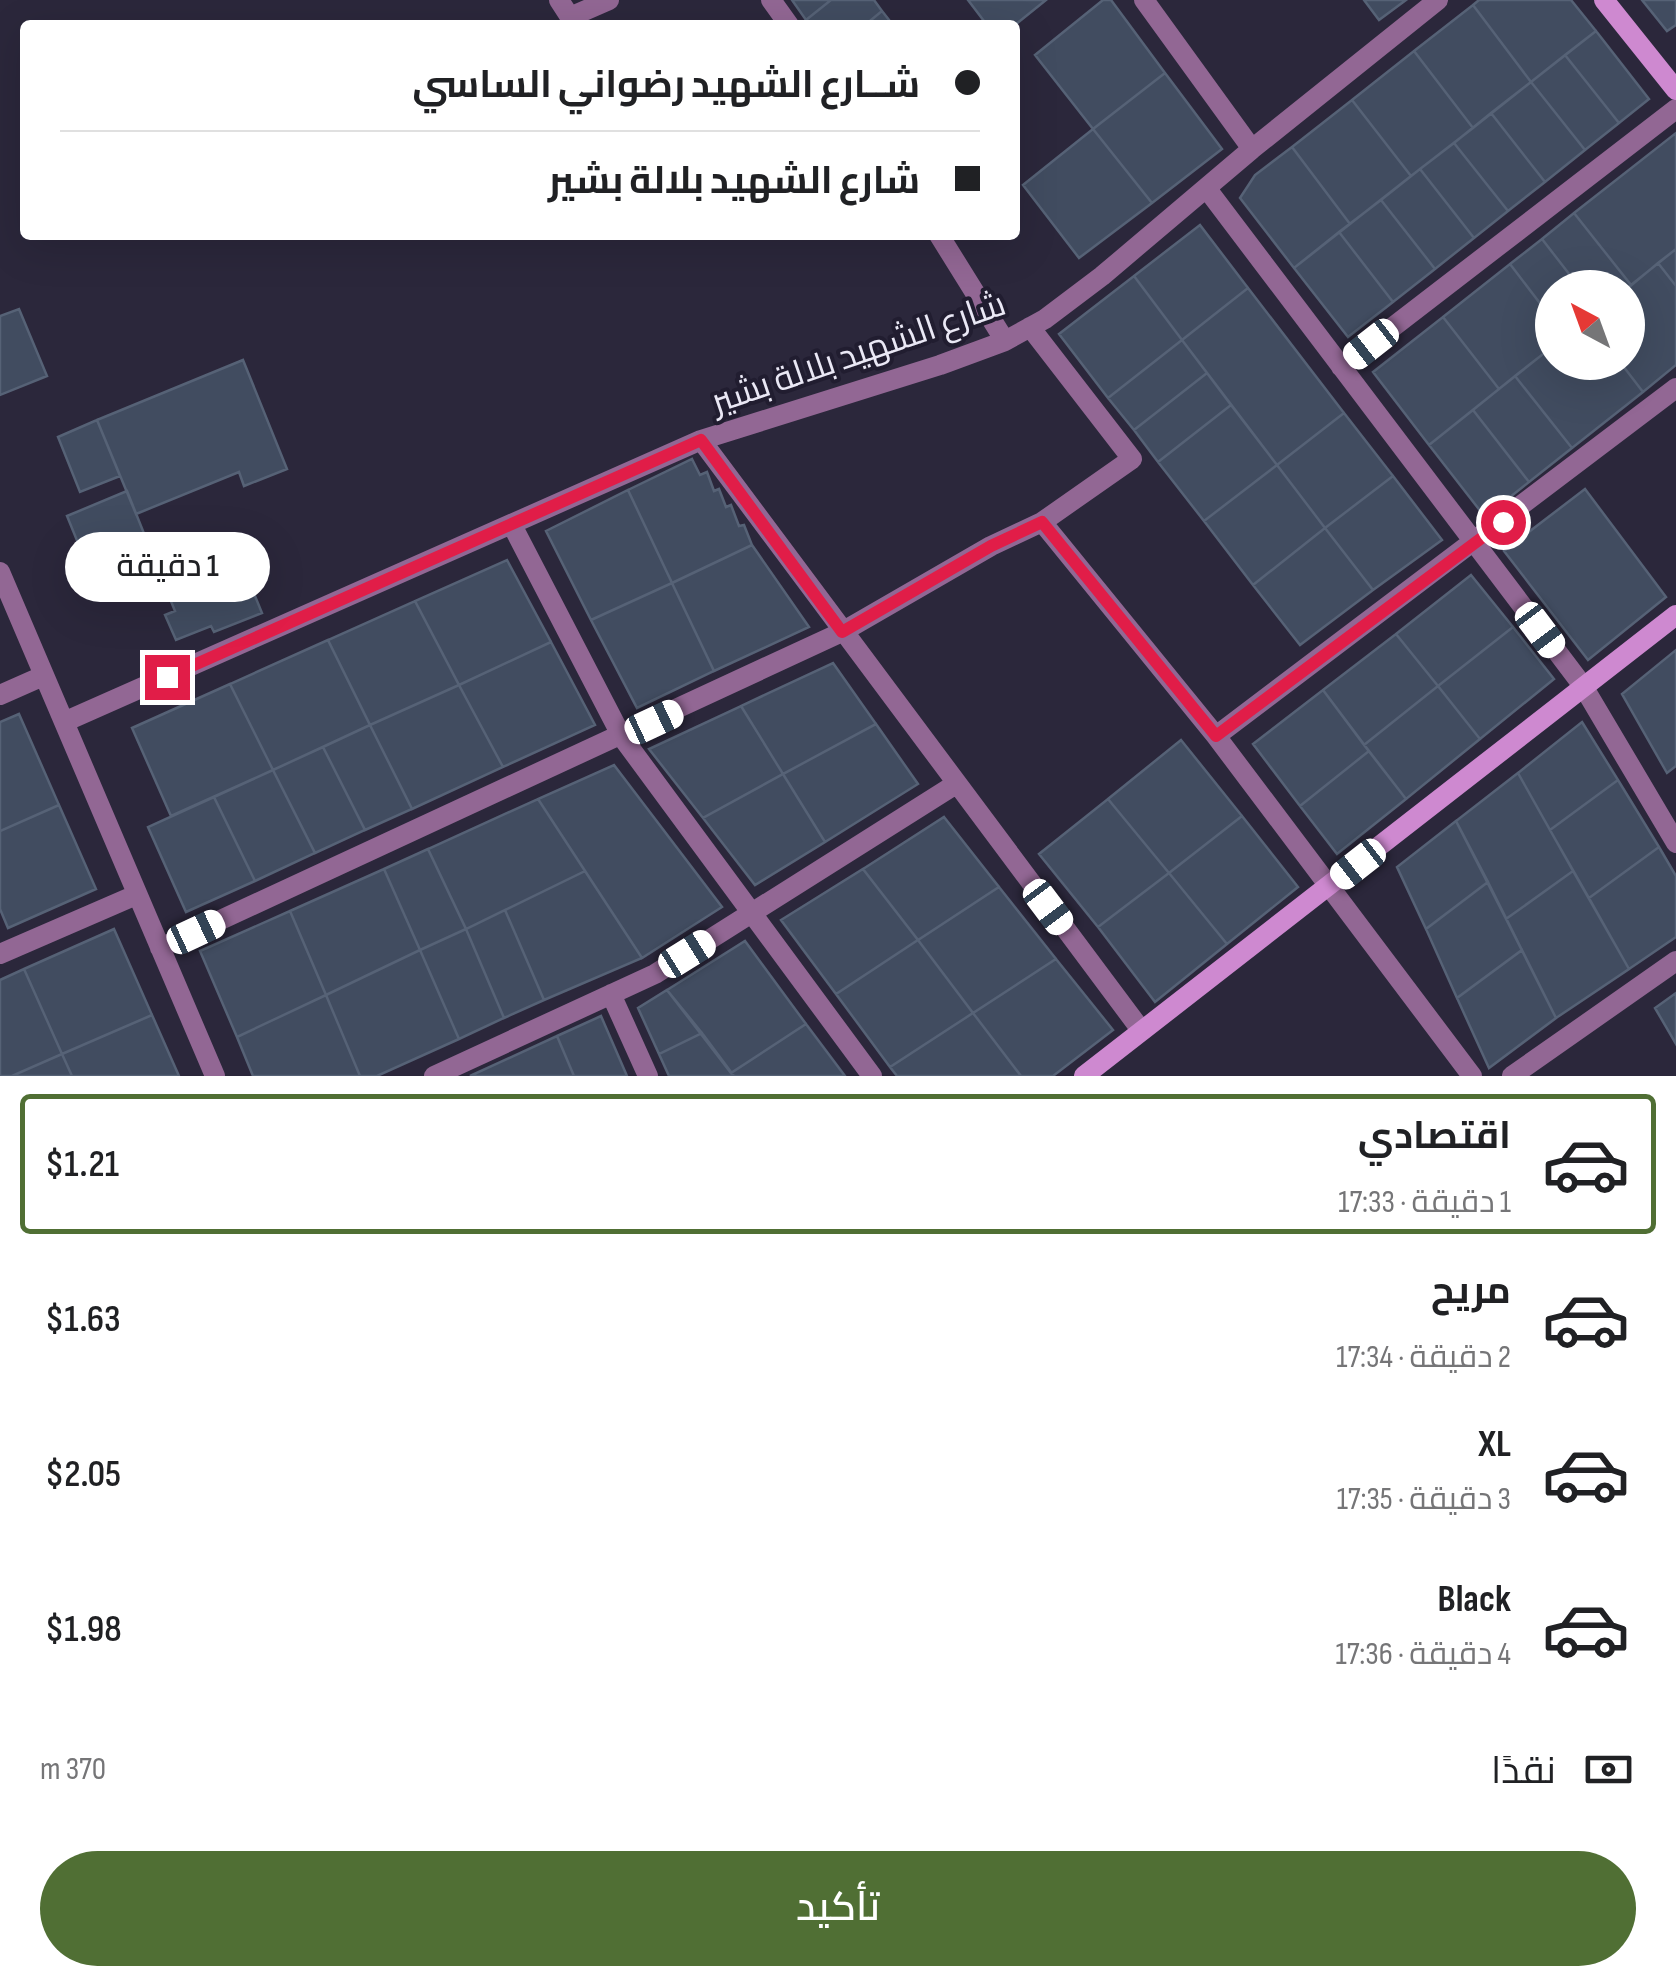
<!DOCTYPE html>
<html lang="ar">
<meta charset="utf-8">
<style>
body{margin:0;font-family:"Sofia Sans Condensed",Cairo,sans-serif;background:#f2f2f2;color:#202124;direction:rtl;height:100vh;display:flex;flex-direction:column;font-size:38px;white-space:nowrap}
*{box-sizing:border-box;margin:0}
p{font-size:32px;color:#757577}
.icon{flex:none;width:55px;height:55px;fill:none;stroke:currentColor;stroke-width:2;stroke-linecap:round;stroke-linejoin:round}
.map{position:relative;height:1076px;overflow:hidden;direction:ltr}
.sheet{display:flex;flex-direction:column;background:#fff;flex:1}
.sheet>*{flex:none}
.hud{position:absolute;left:20px;top:20px;width:1000px;height:220px;border-radius:10px;box-shadow:0 10px 40px #0002;direction:rtl;display:grid;align-content:center;height:220px;padding:0 40px;background:#fff}
.needle{width:65px;rotate:319deg}
.fabs{position:absolute;left:1535px;top:270px;display:grid;gap:20px}
.fabs a{display:grid;place-items:center;width:110px;height:110px;border-radius:50%;background:#fff;box-shadow:0 10px 40px #0002;font-size:50px}
.end{position:absolute;width:45px;height:45px;margin:-22px;border:12px solid #e11d48;background:#fff;box-shadow:0 0 0 5px #fff}
.from{border-radius:50%}
.bubble{position:absolute;height:70px;border-radius:35px;background:#fff;box-shadow:0 10px 40px #0002;font-size:32px;font-weight:600;line-height:70px;text-align:center;direction:rtl}
.car{position:absolute;width:30px;height:60px;margin:-30px -15px;border-radius:12px;box-shadow:0 0 8px 2px #0007;background:linear-gradient(#fff 24%,#345 0 40%,#fff 0 76%,#345 0 86%,#fff 0)}
.hud b{display:flex;align-items:center;gap:35px;height:95px;font-size:38px}
.hud b+b{border-top:2px solid #e0e0e0}
.hud i{width:25px;height:25px;background:#202124}
ul{padding:18px 0 0;list-style:none}
li{display:flex;align-items:center;gap:30px;height:140px;margin:0 20px 15px;padding:0 20px;border:5px solid transparent;border-radius:10px}
li div{flex:1}
li b{display:block;font-size:38px}
li em{font-style:normal;font-weight:600}
li.current{border-color:#506f34}
li>.icon{width:90px;height:90px;stroke-width:1.5}
.pay{display:flex;align-items:center;gap:25px;height:110px;padding:0 40px;font-size:38px}
.pay p{margin-inline-start:auto}
.button{display:flex;gap:20px;margin-top:auto;padding:20px 40px}
.button a{flex:1;height:115px;border-radius:60px;background:#506f34;color:#fff;font-size:40px;font-weight:600;line-height:115px;text-align:center}
.map>svg:first-child{display:block}
.building{fill:#414c60;stroke:#566276;stroke-width:2.5}
.lines{fill:none;stroke-linecap:round;stroke-linejoin:round}
.street{stroke:#926794;stroke-width:20}
.secondary{stroke:#ce89d0;stroke-width:20}
.route{stroke:#e11d48;stroke-width:12}
.labels{text-anchor:middle;stroke-width:8;stroke-linejoin:round;paint-order:stroke}
.street-label{font-size:35px;fill:#eae8f5;stroke:#211d30}
</style>
<div class="map">
<svg width="1676" height="1076" viewBox="0 0 1676 1076">
<rect width="100%" height="100%" fill="#2b273b"/>
<!-- building -->
<path class="building" d="M792,0H831L806,20Z
M831,0H874L882,11L865,25H810L806,20Z
M968,0H1046L1015,25H987Z
M1103,0H1111L1165,73L1093,129L1035,55Z
M1364,0H1406L1379,20Z
M1479,0H1571L1596,31L1531,82L1473,5Z
M1642,0H1676V25L1667,31Z
M1473,5L1531,82L1473,128L1414,51Z
M882,11L893,25H865Z
M1596,31L1649,99L1619,123L1565,55Z
M1414,51L1473,128L1411,176L1352,100Z
M1565,55L1619,123L1585,150L1531,82Z
M1165,73L1222,149L1152,203L1093,129Z
M1531,82L1585,150L1545,182L1491,113Z
M1352,100L1411,176L1350,224L1292,147Z
M1491,113L1545,182L1508,211L1454,143Z
M1093,129L1152,203L1079,258L1023,185Z
M1676,133V249L1631,285L1574,213Z
M1454,143L1508,211L1474,238L1420,169Z
M1292,147L1350,224L1294,268L1240,198L1255,175Z
M1420,169L1474,238L1435,269L1381,200Z
M1381,200L1435,269L1393,302L1339,232Z
M1574,213L1631,285L1628,288H1580L1542,239Z
M1200,225L1248,288L1182,340L1134,276Z
M1339,232L1393,302L1348,337L1294,268Z
M1542,239L1580,288H1552V319L1510,264Z
M1676,249V286L1658,263Z
M1658,263L1676,286V365L1643,392L1620,362H1628V288Z
M1510,264L1552,319V347L1499,389L1443,317Z
M1134,276L1182,340L1108,398L1059,334Z
M1248,288L1344,413L1277,465L1182,340Z
M19,309L47,376L0,395V316Z
M1443,317L1499,389L1429,445L1373,372Z
M1182,340L1207,373L1134,430L1108,398Z
M1552,347V362H1620L1643,392L1572,448L1515,376Z
M243,360L287,469L244,486L239,472L136,514L97,420Z
M1207,373L1231,405L1158,462L1134,430Z
M1515,376L1572,448L1529,482L1473,410Z
M1231,405L1277,465L1204,521L1158,462Z
M1473,410L1529,482L1485,517L1429,445Z
M1344,413L1393,476L1325,528L1277,465Z
M97,420L120,476L80,492L58,437Z
M692,459L700,475L707,472L714,491L719,489L726,507L731,505L739,526L744,525L752,545L672,583L628,490Z
M1277,465L1325,528L1253,585L1204,521Z
M1393,476L1442,540L1373,590L1325,528Z
M1585,489L1666,597L1588,660L1504,551Z
M628,490L672,583L591,620L546,531Z
M127,491L149,546L89,570L67,516Z
M1325,528L1373,590L1300,645L1253,585Z
M752,545L809,627L714,671L672,583Z
M235,547L262,613L214,632L211,626L176,640L165,615L175,611L161,577Z
M507,560L551,642L459,685L415,601Z
M1471,575L1513,627L1438,686L1396,634Z
M672,583L714,671L637,708L591,620Z
M415,601L459,685L370,725L328,640Z
M1513,627L1554,679L1480,739L1438,686Z
M1396,634L1438,686L1364,745L1323,690Z
M328,640L370,725L273,770L230,684Z
M551,642L595,725L503,767L459,685Z
M1676,650V766L1667,773L1622,694Z
M833,663L876,724L783,774L741,706Z
M230,684L273,770L171,816L132,728Z
M459,685L503,767L412,809L370,725Z
M1438,686L1480,739L1406,799L1364,745Z
M1323,690L1369,751L1300,806L1253,744Z
M741,706L783,774L703,818L649,749Z
M19,714L59,805L0,831V722Z
M1582,722L1618,780L1550,830L1518,773Z
M876,724L918,784L825,842L783,774Z
M370,725L412,809L365,830L323,747Z
M1181,740L1242,816L1169,873L1108,799Z
M323,747L365,830L315,853L273,770Z
M1369,751L1406,799L1337,854L1300,806Z
M614,765L722,907L642,958L538,799Z
M273,770L315,853L255,881L214,797Z
M1518,773L1573,871L1506,919L1456,821Z
M783,774L825,842L755,885L703,818Z
M1618,780L1659,847L1589,898L1550,830Z
M214,797L255,881L186,912L148,827Z
M538,799L585,871L466,929L428,849Z
M1108,799L1169,873L1098,927L1039,854Z
M59,805L96,889L8,928L0,909V831Z
M1242,816L1298,887L1227,944L1169,873Z
M944,817L999,887L918,940L863,869Z
M1456,821L1488,882L1426,929L1397,867Z
M1659,847L1676,876V937L1629,969L1589,898Z
M428,849L466,929L420,950L384,869Z
M384,869L420,950L326,995L290,911Z
M863,869L918,940L836,994L781,920Z
M585,871L642,958L544,1000L505,910Z
M1573,871L1629,969L1556,1018L1506,919Z
M1169,873L1227,944L1155,1002L1098,927Z
M1488,882L1522,950L1457,998L1426,929Z
M999,887L1056,959L973,1013L918,940Z
M505,910L544,1000L504,1018L466,929Z
M290,911L326,995L237,1037L200,951Z
M114,929L152,1015L62,1054L24,969Z
M466,929L504,1018L459,1039L420,950Z
M918,940L973,1013L890,1067L836,994Z
M745,941L806,1024L731,1073L667,990Z
M420,950L459,1039L377,1076H360L326,995Z
M1522,950L1556,1018L1489,1068L1457,998Z
M1056,959L1113,1030L1053,1076H1021L973,1013Z
M24,969L62,1054L12,1076H0V980Z
M667,990L702,1033L659,1054L638,1008Z
M1676,993V1044L1655,1008Z
M326,995L360,1076H253L237,1037Z
M973,1013L1021,1076H897L890,1067Z
M152,1015L179,1076H72L62,1054Z
M601,1016L627,1076H574L557,1036Z
M806,1024L845,1076H734L731,1073Z
M702,1033L734,1076H669L659,1054Z
M557,1036L574,1076H470Z
M62,1054L72,1076H12Z"/>
<g class="lines">
<!-- street -->
<path class="street" d="M559,0L570,17L609,0
M771,0L789,25
M1144,0L1252,149
M1207,189L1583,686L1676,843
M939,235L1005,341
M1341,367L1676,109
M701,440L1141,1030
M1042,522L1216,736L1472,1076
M512,525L622,737L872,1076
M0,572L215,1076
M0,695L43,676
M64,722L701,440L940,365L1005,341L1045,319L1102,276L1252,149L1438,0
M1216,736L1676,388
M160,948L842,632L991,546L1042,522L1132,459L1030,327
M0,954L136,895
M611,994L648,1076
M434,1076L655,974L956,784
M1512,1076L1676,961"/>
<!-- secondary -->
<path class="secondary" d="M1604,0L1676,90
M1084,1076L1676,615"/>
</g>
<g class="lines">
<!-- route -->
<path class="route" d="M167,677L701,440L842,632L991,546L1042,522L1216,736L1503,522"/>
</g>
<g class="labels">
<!-- street labels -->
<g class="street-label">
<text transform="translate(858 352) rotate(-19)" y="12">شارع الشهيد بلالة بشير</text>
</g>
</g>
</svg>
<div class="fabs">
<a><svg class="needle" viewBox="-14 -14 28 28"><path d="M0-13l5 13h-10z" fill="#e53935"/><path d="M0 13l5-13h-10z" fill="#757577"/></svg></a>
</div>
<i class="end from" style="left:1503px;top:522px"></i>
<i class="end" style="left:167px;top:677px"></i>
<div class="bubble" style="left:65px;top:532px;width:205px">1 دقيقة</div>
<i class="car" style="left:1371px;top:344px;rotate:232deg"></i>
<i class="car" style="left:1540px;top:630px;rotate:143deg"></i>
<i class="car" style="left:654px;top:722px;rotate:65deg"></i>
<i class="car" style="left:1358px;top:864px;rotate:232deg"></i>
<i class="car" style="left:1048px;top:907px;rotate:143deg"></i>
<i class="car" style="left:196px;top:932px;rotate:65deg"></i>
<i class="car" style="left:687px;top:954px;rotate:58deg"></i>
<div class="hud">
<b><i class="from"></i>شــارع الشهيد رضواني الساسي</b>
<b><i></i>شارع الشهيد بلالة بشير</b>
</div>
</div>
<section class="sheet">
<ul>
<li class="current"><svg class="icon" aria-label="car" viewBox="0 0 24 24"><path d="M5 17H2v-5l4-1 3-4h7l3 4 3 1v5h-3M9 17h6M6 11h13"/><circle cx="7" cy="17" r="2"/><circle cx="17" cy="17" r="2"/></svg><div><b>اقتصادي</b><p>1 دقيقة · 17:33</p></div><em>$1.21</em></li>
<li><svg class="icon" aria-label="car" viewBox="0 0 24 24"><path d="M5 17H2v-5l4-1 3-4h7l3 4 3 1v5h-3M9 17h6M6 11h13"/><circle cx="7" cy="17" r="2"/><circle cx="17" cy="17" r="2"/></svg><div><b>مريح</b><p>2 دقيقة · 17:34</p></div><em>$1.63</em></li>
<li><svg class="icon" aria-label="car" viewBox="0 0 24 24"><path d="M5 17H2v-5l4-1 3-4h7l3 4 3 1v5h-3M9 17h6M6 11h13"/><circle cx="7" cy="17" r="2"/><circle cx="17" cy="17" r="2"/></svg><div><b>XL</b><p>3 دقيقة · 17:35</p></div><em>$2.05</em></li>
<li><svg class="icon" aria-label="car" viewBox="0 0 24 24"><path d="M5 17H2v-5l4-1 3-4h7l3 4 3 1v5h-3M9 17h6M6 11h13"/><circle cx="7" cy="17" r="2"/><circle cx="17" cy="17" r="2"/></svg><div><b>Black</b><p>4 دقيقة · 17:36</p></div><em>$1.98</em></li>
</ul>
<div class="pay"><svg class="icon" aria-label="cash" viewBox="0 0 24 24"><path d="M3 7h18v10H3z"/><circle cx="12" cy="12" r="2"/></svg>نقدًا<p>370 m</p></div>
<div class="button"><a>تأكيد</a></div>
</section>
